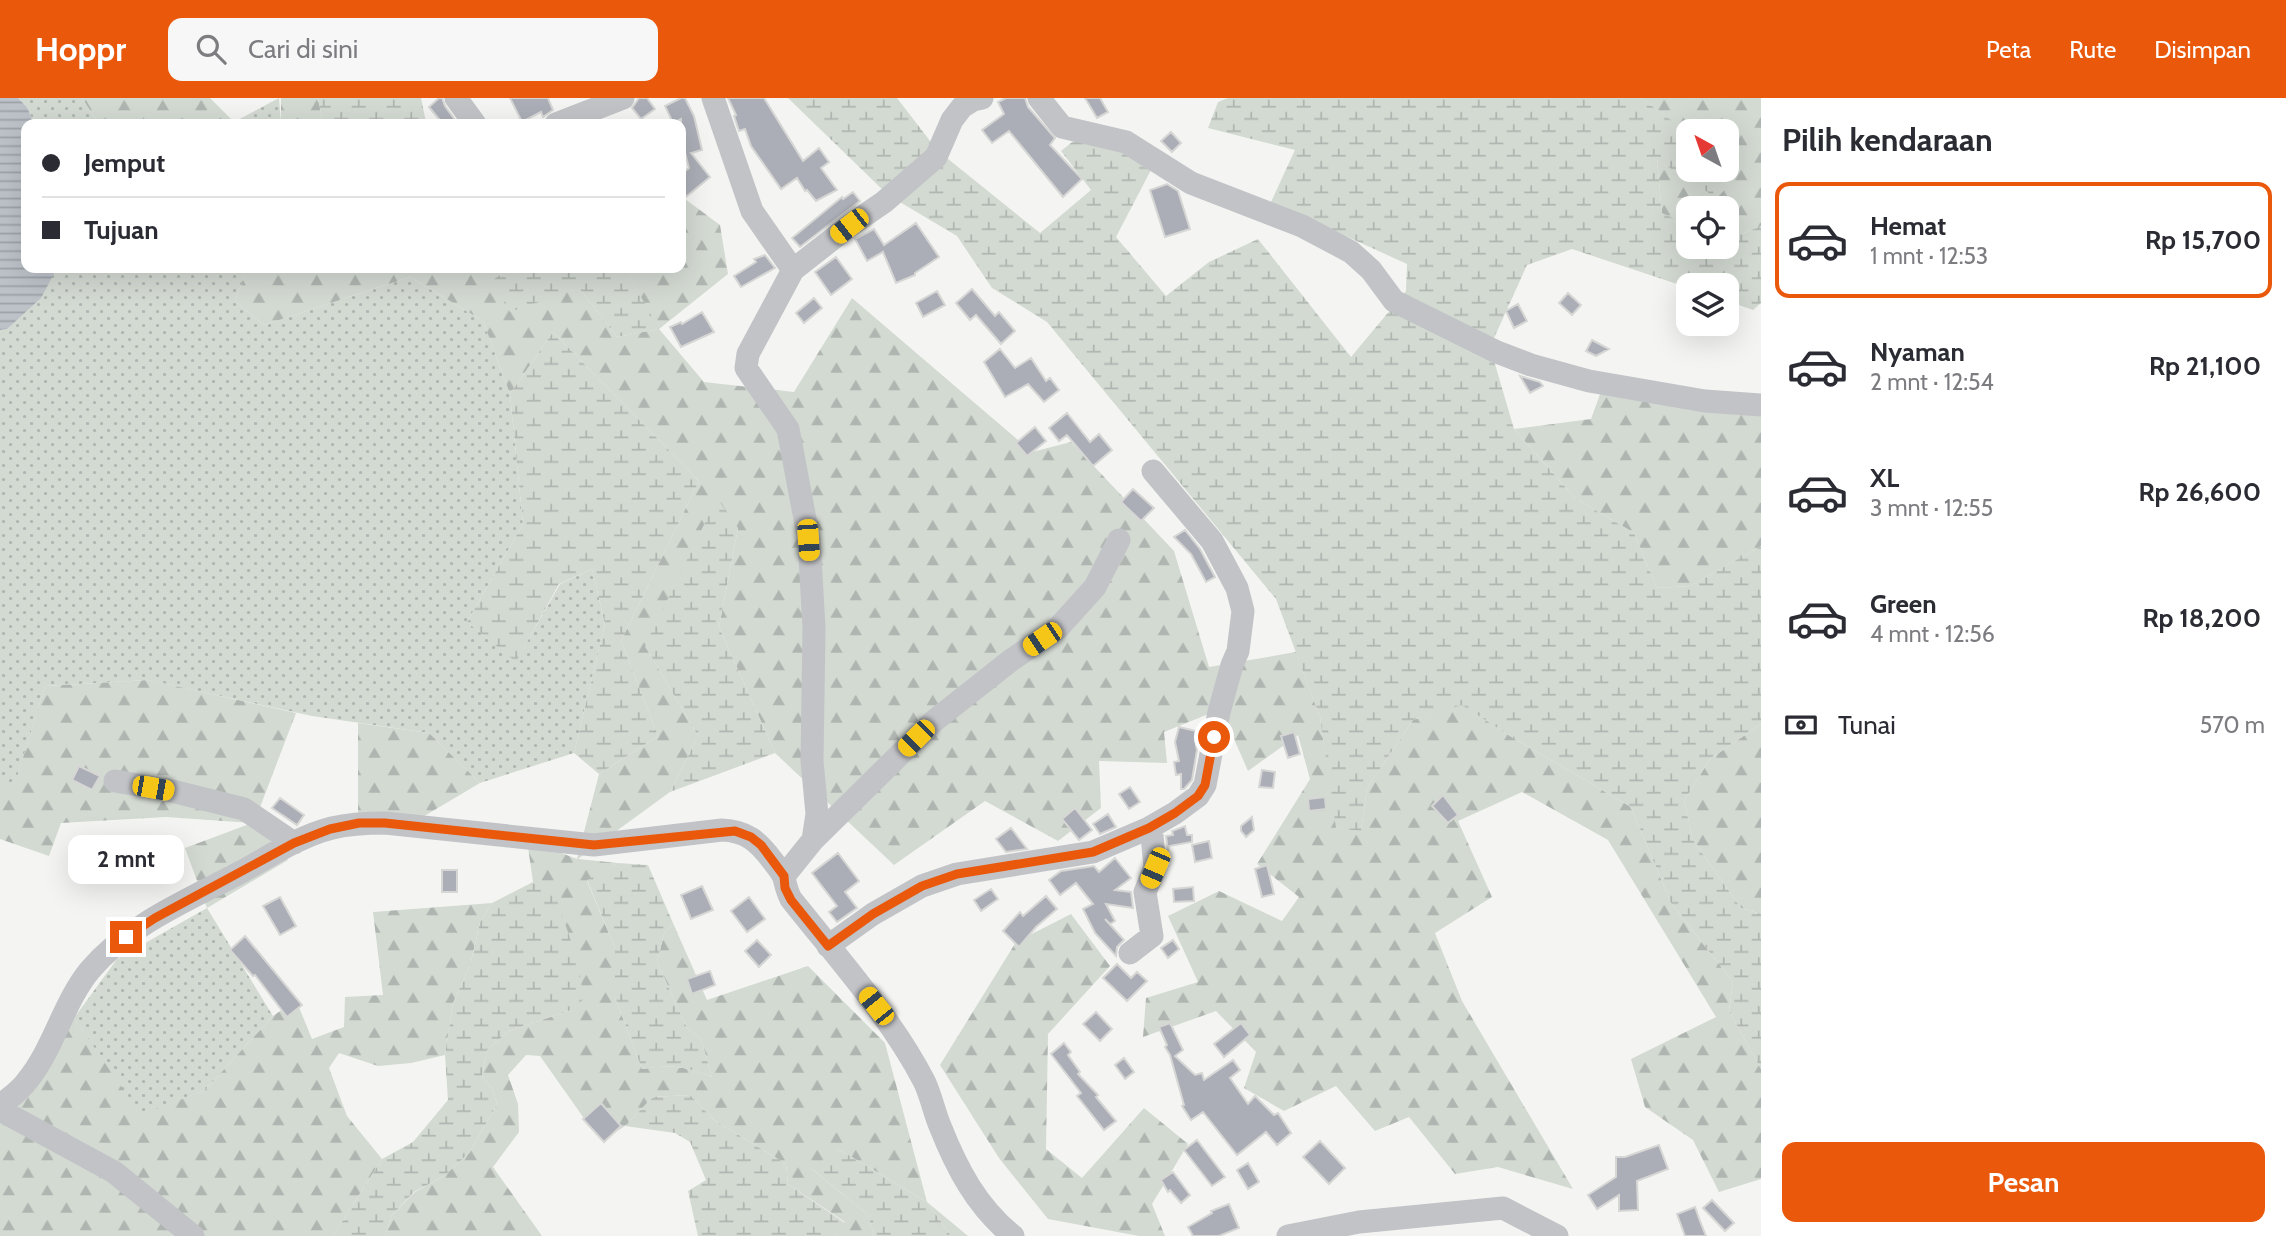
<!DOCTYPE html>
<html lang="id">
<meta charset="utf-8">
<style>
body{margin:0;font-family:Cabin,sans-serif;background:#f7f7f7;color:#2b2b33;height:100vh;display:flex;flex-direction:column;font-size:26px;white-space:nowrap}
*{box-sizing:border-box;margin:0}
p{font-size:23px;color:#7c7c81}
.icon{flex:none;width:38px;height:38px;fill:none;stroke:currentColor;stroke-width:2;stroke-linecap:round;stroke-linejoin:round}
.map{position:relative;flex:1;overflow:hidden}
.details{display:flex;flex-direction:column;background:#fff;width:525px}
.details>*{flex:none}
.banner{position:absolute;left:21px;top:21px;width:665px;height:154px;border-radius:14px;box-shadow:0 7px 28px #0002;display:grid;align-content:center;height:154px;padding:0 21px;background:#fff}
.needle{width:46px;rotate:320deg}
.buttons{position:absolute;left:1676px;top:21px;display:grid;gap:14px}
.buttons a{display:grid;place-items:center;width:63px;height:63px;border-radius:14px;background:#fff;box-shadow:0 7px 28px #0002;font-size:35px}
.end{position:absolute;width:32px;height:32px;margin:-16px;border:9px solid #ea580c;background:#fff;box-shadow:0 0 0 4px #fff}
.from{border-radius:50%}
.bubble{position:absolute;height:49px;border-radius:14px;background:#fff;box-shadow:0 7px 28px #0002;font-size:23px;font-weight:700;line-height:49px;text-align:center}
.car{position:absolute;width:21px;height:42px;margin:-21px -10px;border-radius:9px;box-shadow:0 0 5px 2px #0007;background:linear-gradient(#f5c518 24%,#345 0 40%,#f5c518 0 76%,#345 0 86%,#f5c518 0)}
.banner b{display:flex;align-items:center;gap:24px;height:66px;font-size:26px}
.banner b+b{border-top:2px solid #e1e1e2}
.banner i{width:18px;height:18px;background:#2b2b33}
ul{padding:0;list-style:none}
li{display:flex;align-items:center;gap:21px;height:116px;margin:0 14px 10px;padding:0 7px;border:4px solid transparent;border-radius:14px}
li div{flex:1}
li b{display:block;font-size:26px}
li em{font-style:normal;font-weight:700}
li.on{border-color:#ea580c}
li>.icon{width:63px;height:63px;stroke-width:1.5}
h2{padding:0 21px;font-size:32px;line-height:84px}
.pay{display:flex;align-items:center;gap:18px;height:77px;padding:0 21px;font-size:26px}
.pay p{margin-inline-start:auto}
.cta{display:flex;gap:14px;margin-top:auto;padding:14px 21px}
.cta a{flex:1;height:80px;border-radius:14px;background:#ea580c;color:#fff;font-size:28px;font-weight:700;line-height:80px;text-align:center}
header{display:flex;align-items:center;gap:42px;box-sizing:border-box;height:98px;padding:0 35px;background:#ea580c;color:#fff}
header strong{font-size:33px}
nav{display:flex;gap:38px;margin-inline-start:auto;font-size:24px}
.search{width:490px;height:63px;background:#f7f7f7;display:flex;align-items:center;gap:18px;box-sizing:border-box;padding:0 24px;border-radius:14px;color:#7c7c81;font-size:26px}
main{display:flex;flex:1;min-height:0}
.map>svg:first-child{display:block}
.grass{fill:url(#grass-dots)}
.forest{fill:url(#forest-firs)}
.wetland{fill:url(#wetland-marsh)}
.water{fill:url(#water-rules)}
.building{fill:#abaeb6;stroke:#d6d7d5;stroke-width:2}
.lines{fill:none;stroke-linecap:round;stroke-linejoin:round}
.minor{stroke:#c2c3c7;stroke-width:23}
.route{stroke:#ea580c;stroke-width:9}
</style>
<header>
<strong>Hoppr</strong>
<div class="search"><svg class="icon" aria-label="search" viewBox="0 0 24 24"><circle cx="10" cy="10" r="6"/><path d="M15 15l6 6"/></svg>Cari di sini</div>
<nav><a>Peta</a><a>Rute</a><a>Disimpan</a></nav>
</header>
<main>
<div class="map">
<svg width="1761" height="1138" viewBox="0 0 1761 1138">
<defs>
<pattern id="grass-dots" width="8" height="8" patternUnits="userSpaceOnUse" patternTransform="scale(1.75)"><rect width="8" height="8" fill="#d3dad2"/><path d="M2 2h.1M6 6h.1" fill="none" stroke="#afb5b0" stroke-width="1.8" stroke-linecap="round"/></pattern>
<pattern id="forest-firs" width="22" height="20" patternUnits="userSpaceOnUse" patternTransform="scale(1.75)"><rect width="22" height="20" fill="#d3dad2"/><path d="M5 1l3.5 6h-7zM16 11l3.5 6h-7z" fill="#afb5b0"/></pattern>
<pattern id="wetland-marsh" width="20" height="14" patternUnits="userSpaceOnUse" patternTransform="scale(1.75)"><rect width="20" height="14" fill="#d3dad2"/><path d="M1 5h8M5 5V1M11 12h8M15 12V8" fill="none" stroke="#afb5b0"/></pattern>
<pattern id="water-rules" width="6" height="5" patternUnits="userSpaceOnUse" patternTransform="scale(1.75)"><rect width="6" height="5" fill="#bdc2c9"/><path d="M0 2.5h6" fill="none" stroke="#9da2a8"/></pattern>
</defs>
<rect width="100%" height="100%" fill="#f4f5f2"/>
<!-- grass -->
<path class="grass" d="M18,0H82L99,26H34L27,9Z
M279,0L281,26H230L234,24Z
M57,170H247L235,203L264,227L410,179L483,223L510,296L523,426L467,524L516,563L560,486L592,471L605,526L574,655L480,685L429,635L312,618L148,582L45,588L14,690L0,688V232L7,231Z
M207,810L273,918L205,992L140,1018L74,920L117,861Z"/>
<!-- forest -->
<path class="forest" d="M82,0H210L234,24L230,26H99Z
M281,0H318L323,26H281Z
M1641,0H1761V128L1727,142V110H1689V127L1662,116L1657,62L1717,99L1735,79L1727,33L1725,27L1678,28Z
M681,98L720,127L728,176L659,231L704,284L794,294L852,200L1032,354L1071,344L1174,453L1209,569L1296,554L1320,619L1337,730L1361,732L1367,690L1413,622L1462,606L1510,638L1631,709L1671,805L1733,884L1729,913L1761,971V1081L1719,1094L1693,1042L1645,1009L1631,961L1716,919L1608,742L1522,694L1458,723L1492,799L1435,835L1462,903L1573,1091L1498,1069L1455,1076L1409,1019L1375,1033L1336,988L1284,1013L1244,990L1256,954L1216,913L1143,939L1146,900L1198,884L1168,818L1219,793L1282,823L1299,799L1257,766L1310,681L1298,637L1248,673L1221,611L1164,634L1167,665L1099,663L1101,710L1058,743L985,703L894,767L775,655L719,529L738,430L645,548L698,638L670,694L578,761L618,765L587,783L615,850V899L642,971C670,966 685,968 712,979L701,941L687,930L657,864L664,836L673,825L707,902L808,868L885,945L927,1104L968,1138H951L927,1104L840,1052L812,1071L868,1117L874,1138H834L845,1124L788,1086L786,1066L714,1022L690,997L653,999L625,1028L605,1041L588,1026L540,958L526,957L508,977L518,1006L519,1034L493,1069L542,1138H385L392,1117L415,1094L444,1078L470,1054L497,1006L493,992L482,978L487,952L509,933L571,912L553,792L533,784L527,742L577,761L599,676L658,638L621,543L699,383L553,234L510,296L483,223L410,179L264,227L235,203L247,170H510L491,183L579,190L617,239L658,231L625,170H681Z
M1603,288L1761,317V448L1690,488L1657,490L1634,435L1575,400L1514,331L1591,321Z
M149,582L296,615L254,725L288,762L207,810L185,750L252,725L166,719L61,725L49,758L0,741V688L14,689L45,588Z
M358,625L429,635L480,685L404,730L358,737Z
M1761,626V816L1741,810L1693,742L1684,703L1710,661Z
M492,805L480,824L470,868L453,905L445,957L411,965L378,968L339,955L329,970L347,1018L382,1061L333,1138H0V1022L74,920L141,1017L205,992L273,918L296,902L312,941L344,929L345,899L383,897L373,814Z
M1071,816L1110,868L1048,936L1046,1051L1082,1080L1144,1010L1188,1046L1152,1106L1165,1138H1139L1048,1121L999,1060L940,967L1016,844Z"/>
<!-- wetland -->
<path class="wetland" d="M318,0H421L426,24L425,26H323Z
M788,0H897L937,52L1040,135L1091,92L1061,53L1082,36L1124,43L1152,70L1116,139L1166,198L1209,164L1258,141L1351,259L1406,193L1407,166L1271,104L1295,52L1208,30L1218,4L1228,0H1641L1679,28L1726,27L1727,33H1689V72H1727V37L1735,80L1717,100L1657,62L1662,115L1689,127V149H1727V142L1761,128V205L1753,212L1727,203V187H1689V190L1572,151L1527,167L1490,249L1514,331L1575,400L1634,435L1657,490L1690,488L1761,448V626L1710,661L1684,703L1693,742L1741,810L1761,816V971L1729,913L1733,884L1671,805L1631,709L1510,638L1462,607L1413,622L1367,690L1361,733L1336,730L1320,619L1276,501L1047,224L992,190L957,138L888,97Z
M510,170H625L659,231L617,239L579,190L510,214L491,183Z
M553,234L699,383L621,543L658,638L599,676L574,655L605,526L592,471L559,486L516,564L467,524L523,426L510,296Z
M717,400L738,430L719,529L775,655L670,694L698,638L645,548Z
M618,765L648,767L673,825L664,836L657,864L687,930L701,941L712,979C684,968 672,966 642,971L615,899V850L587,782Z
M533,784L553,791L577,860L584,901L571,912L509,933L487,952L482,978L493,992L497,1006L470,1054L444,1078L414,1094L392,1117L385,1138H333L382,1061L413,1044L448,1002L445,957L453,905L470,868L480,824L492,805Z
M690,997L714,1022L786,1066L788,1086L845,1125L834,1138H698L688,1093L706,1082L690,1044L675,1035L625,1028L653,999Z
M840,1052L927,1104L951,1138H874L868,1117L811,1070Z"/>
<!-- water -->
<path class="water" d="M0,0H18L27,9L34,26H26V170H57L41,200L7,231L0,232Z"/>
<!-- building -->
<path class="building" d="M439,0H442L445,8L455,22L450,26H443L429,9Z
M510,0H548L553,12L543,19L541,14L522,24Z
M639,0H647L655,11L641,21L632,10Z
M681,0H685L694,18L702,52L691,55L710,79L681,103V76L689,70L681,39V21L673,25L665,8Z
M728,0H764L803,63L819,50L829,64L821,70L837,92L816,103L807,92L805,93L797,80L781,91L751,48L745,31L739,33L734,18L736,17Z
M1006,0H1025L1028,9L1055,40L1050,47L1082,81L1063,99L1009,33L992,45L982,32L1004,16L998,4Z
M1085,0H1100L1108,14L1097,20Z
M1171,34L1181,45L1172,54L1161,43Z
M1167,86L1178,93L1190,131L1165,139L1150,92Z
M853,94L860,103L800,149L792,140L842,99L843,101Z
M916,125L939,159L915,175V177L896,185L883,154L867,163L855,141L874,131L884,147Z
M765,157L775,170L741,189L734,178L756,164L754,161Z
M836,159L852,181L831,197L815,174Z
M972,191L995,218L999,214L1015,233L1001,246L976,217L970,222L956,205Z
M937,193L945,207L923,219L916,205Z
M1568,195L1581,207L1572,217L1559,205Z
M814,200L822,210L804,225L796,215Z
M1518,206L1527,223L1514,230L1506,213Z
M702,214L714,234L681,249L670,229L681,224L682,226Z
M1592,242L1609,251L1596,258L1586,253Z
M1000,251L1015,270L1031,260L1046,283L1050,280L1059,292L1044,304L1028,286L1005,299L984,264Z
M1520,278L1540,284L1543,288L1530,295Z
M1067,315L1090,344L1099,336L1112,352L1093,368L1067,337L1059,343L1049,330Z
M1035,329L1046,343L1027,358L1016,345Z
M1133,391L1154,410L1141,423L1121,404Z
M1185,432L1200,451L1215,479L1206,484L1191,456L1174,439Z
M1179,629L1196,633L1195,641L1197,652L1192,682L1184,691H1181V676L1176,677L1174,664L1179,663L1175,644Z
M1294,634L1300,656L1288,660L1281,638Z
M79,668L100,678L92,692L72,682Z
M1262,672L1275,674L1273,690L1259,689Z
M1130,689L1140,704L1129,711L1119,696Z
M1443,697L1458,717L1448,725L1432,708Z
M1325,699L1326,711L1309,713L1308,701Z
M280,700L304,717L297,727L272,710Z
M1075,710L1092,732L1079,742L1062,721Z
M1108,716L1116,729L1100,736L1093,726Z
M1252,719L1254,732L1246,739L1241,733V728Z
M1185,728L1187,737H1192V744L1169,748L1168,754L1166,738L1173,737L1172,733Z
M1011,730L1027,751L1006,754L996,741Z
M1209,743L1212,760L1195,764L1192,747Z
M838,755L859,783L845,794L857,810L837,824L829,814L837,808L812,775Z
M1115,760L1131,780L1115,792L1131,794L1133,810L1106,806L1115,823L1110,826L1105,821L1124,842L1117,849L1116,858L1095,835L1083,811L1093,806L1076,785L1060,797L1049,782L1061,773L1094,768L1099,774Z
M1267,767L1274,796L1262,799L1255,771Z
M442,772H457V794H442Z
M702,788L713,812L691,821L681,797Z
M1193,789L1194,803L1174,804L1173,791Z
M991,791L998,801L981,813L974,802Z
M1046,798L1057,811L1036,829L1019,849L1003,833L1020,814L1023,818Z
M280,799L296,828L280,837L263,808Z
M749,799L765,821L747,834L731,813Z
M245,838L302,907L287,919L255,877L253,878L230,852Z
M757,842L771,857L759,869L745,853Z
M1173,842L1179,851L1168,860L1161,850Z
M1117,866L1131,880L1137,874L1147,883L1127,903L1103,880Z
M710,873L715,887L692,896L687,881Z
M1096,914L1112,931L1100,943L1083,926Z
M1170,925L1183,952L1175,958L1195,977L1202,975L1204,982L1233,962L1240,972L1230,980L1248,1006L1255,998L1274,1017L1278,1015L1291,1035L1277,1047L1266,1034L1237,1057L1203,1014L1191,1022L1182,1008L1184,1007L1170,957L1165,949L1167,947L1159,929Z
M1241,925L1250,937L1224,959L1214,946Z
M1064,945L1071,954L1068,957L1080,974L1078,976L1098,997L1096,999L1116,1023L1104,1032L1077,998L1081,995L1051,956Z
M1124,960L1134,974L1125,981L1115,967Z
M601,1005L621,1028L604,1044L583,1021Z
M1197,1042L1225,1079L1212,1088L1184,1052Z
M1320,1043L1345,1070L1329,1086L1303,1059Z
M1659,1047L1668,1071L1637,1083L1638,1112L1619,1113V1097L1597,1111L1588,1097L1616,1079V1059H1625Z
M1248,1065L1259,1084L1248,1091L1237,1072Z
M1173,1074L1190,1097L1181,1105L1170,1092L1168,1094L1161,1082Z
M1712,1102L1734,1125L1725,1133L1703,1110Z
M1229,1106L1239,1130L1219,1138H1193L1188,1129L1212,1115L1211,1113Z
M1695,1109L1700,1123L1706,1138H1685L1677,1116Z"/>
<g class="lines">
<!-- minor -->
<path class="minor" d="M456,0L475,26
M713,0L752,113L793,172
M1039,0L1062,29L1126,44L1191,85L1302,128L1351,154L1371,172L1394,203L1497,254L1531,267L1589,283L1705,303L1761,307
M556,26L623,0
M115,683L172,693L244,711L294,745
M813,742L934,623L1010,563L1058,530L1095,489L1119,442
M784,778L813,742L817,716L812,663L814,530L809,442L788,331L746,270L748,256L793,172L849,128L884,104L936,59L952,22L962,9L973,2L982,0
M828,848L873,816L922,788L957,776L1093,754L1149,730L1175,715L1198,698L1205,687L1219,614L1232,567L1238,553L1243,513L1237,490L1212,443L1153,373
M1130,855L1152,838L1145,794L1155,770L1152,737L1149,730
M0,1008C9,1000 20,993 27,983C54,950 63,905 90,872C129,826 189,802 241,774C270,758 300,738 332,730C349,726 367,725 385,725L594,747L722,732C746,733 758,743 772,762C776,767 782,774 784,780C786,788 787,794 791,801C836,858 891,919 924,983C931,997 934,1014 940,1028C957,1071 977,1109 1013,1138
M0,1012L114,1074L193,1138
M1288,1138L1359,1124L1503,1110L1557,1138"/>
</g>
<g class="lines">
<!-- route -->
<path class="route" d="M126,839L155,820L294,745L330,731L359,725H385L594,747L735,733L751,739L761,747L784,778L785,790L791,802L828,848L873,816L922,788L957,776L1093,754L1149,730L1175,715L1198,698L1205,687L1214,639"/>
</g>
</svg>
<div class="buttons">
<a><svg class="needle" viewBox="-14 -14 28 28"><path d="M0-13l5 13h-10z" fill="#e53935"/><path d="M0 13l5-13h-10z" fill="#7c7c81"/></svg></a>
<a><svg class="icon" aria-label="locate" viewBox="0 0 24 24"><circle cx="12" cy="12" r="6"/><path d="M12 2v4M12 18v4M2 12h4M18 12h4"/></svg></a>
<a><svg class="icon" aria-label="layers" viewBox="0 0 24 24"><path d="M12 4l9 5-9 5-9-5zM3 14l9 5 9-5"/></svg></a>
</div>
<i class="end from" style="left:1214px;top:639px"></i>
<i class="end" style="left:126px;top:839px"></i>
<div class="bubble" style="left:68px;top:737px;width:116px">2 mnt</div>
<i class="car" style="left:849px;top:128px;rotate:232deg"></i>
<i class="car" style="left:808px;top:442px;rotate:176deg"></i>
<i class="car" style="left:1042px;top:541px;rotate:236deg"></i>
<i class="car" style="left:916px;top:640px;rotate:225deg"></i>
<i class="car" style="left:153px;top:690px;rotate:100deg"></i>
<i class="car" style="left:1155px;top:770px;rotate:203deg"></i>
<i class="car" style="left:876px;top:908px;rotate:321deg"></i>
<div class="banner">
<b><i class="from"></i>Jemput</b>
<b><i></i>Tujuan</b>
</div>
</div>
<section class="details">
<h2>Pilih kendaraan</h2>
<ul>
<li class="on"><svg class="icon" aria-label="car" viewBox="0 0 24 24"><path d="M5 17H2v-5l4-1 3-4h7l3 4 3 1v5h-3M9 17h6M6 11h13"/><circle cx="7" cy="17" r="2"/><circle cx="17" cy="17" r="2"/></svg><div><b>Hemat</b><p>1 mnt · 12:53</p></div><em>Rp 15,700</em></li>
<li><svg class="icon" aria-label="car" viewBox="0 0 24 24"><path d="M5 17H2v-5l4-1 3-4h7l3 4 3 1v5h-3M9 17h6M6 11h13"/><circle cx="7" cy="17" r="2"/><circle cx="17" cy="17" r="2"/></svg><div><b>Nyaman</b><p>2 mnt · 12:54</p></div><em>Rp 21,100</em></li>
<li><svg class="icon" aria-label="car" viewBox="0 0 24 24"><path d="M5 17H2v-5l4-1 3-4h7l3 4 3 1v5h-3M9 17h6M6 11h13"/><circle cx="7" cy="17" r="2"/><circle cx="17" cy="17" r="2"/></svg><div><b>XL</b><p>3 mnt · 12:55</p></div><em>Rp 26,600</em></li>
<li><svg class="icon" aria-label="car" viewBox="0 0 24 24"><path d="M5 17H2v-5l4-1 3-4h7l3 4 3 1v5h-3M9 17h6M6 11h13"/><circle cx="7" cy="17" r="2"/><circle cx="17" cy="17" r="2"/></svg><div><b>Green</b><p>4 mnt · 12:56</p></div><em>Rp 18,200</em></li>
</ul>
<div class="pay"><svg class="icon" aria-label="cash" viewBox="0 0 24 24"><path d="M3 7h18v10H3z"/><circle cx="12" cy="12" r="2"/></svg>Tunai<p>570 m</p></div>
<div class="cta"><a>Pesan</a></div>
</section>
</main>
